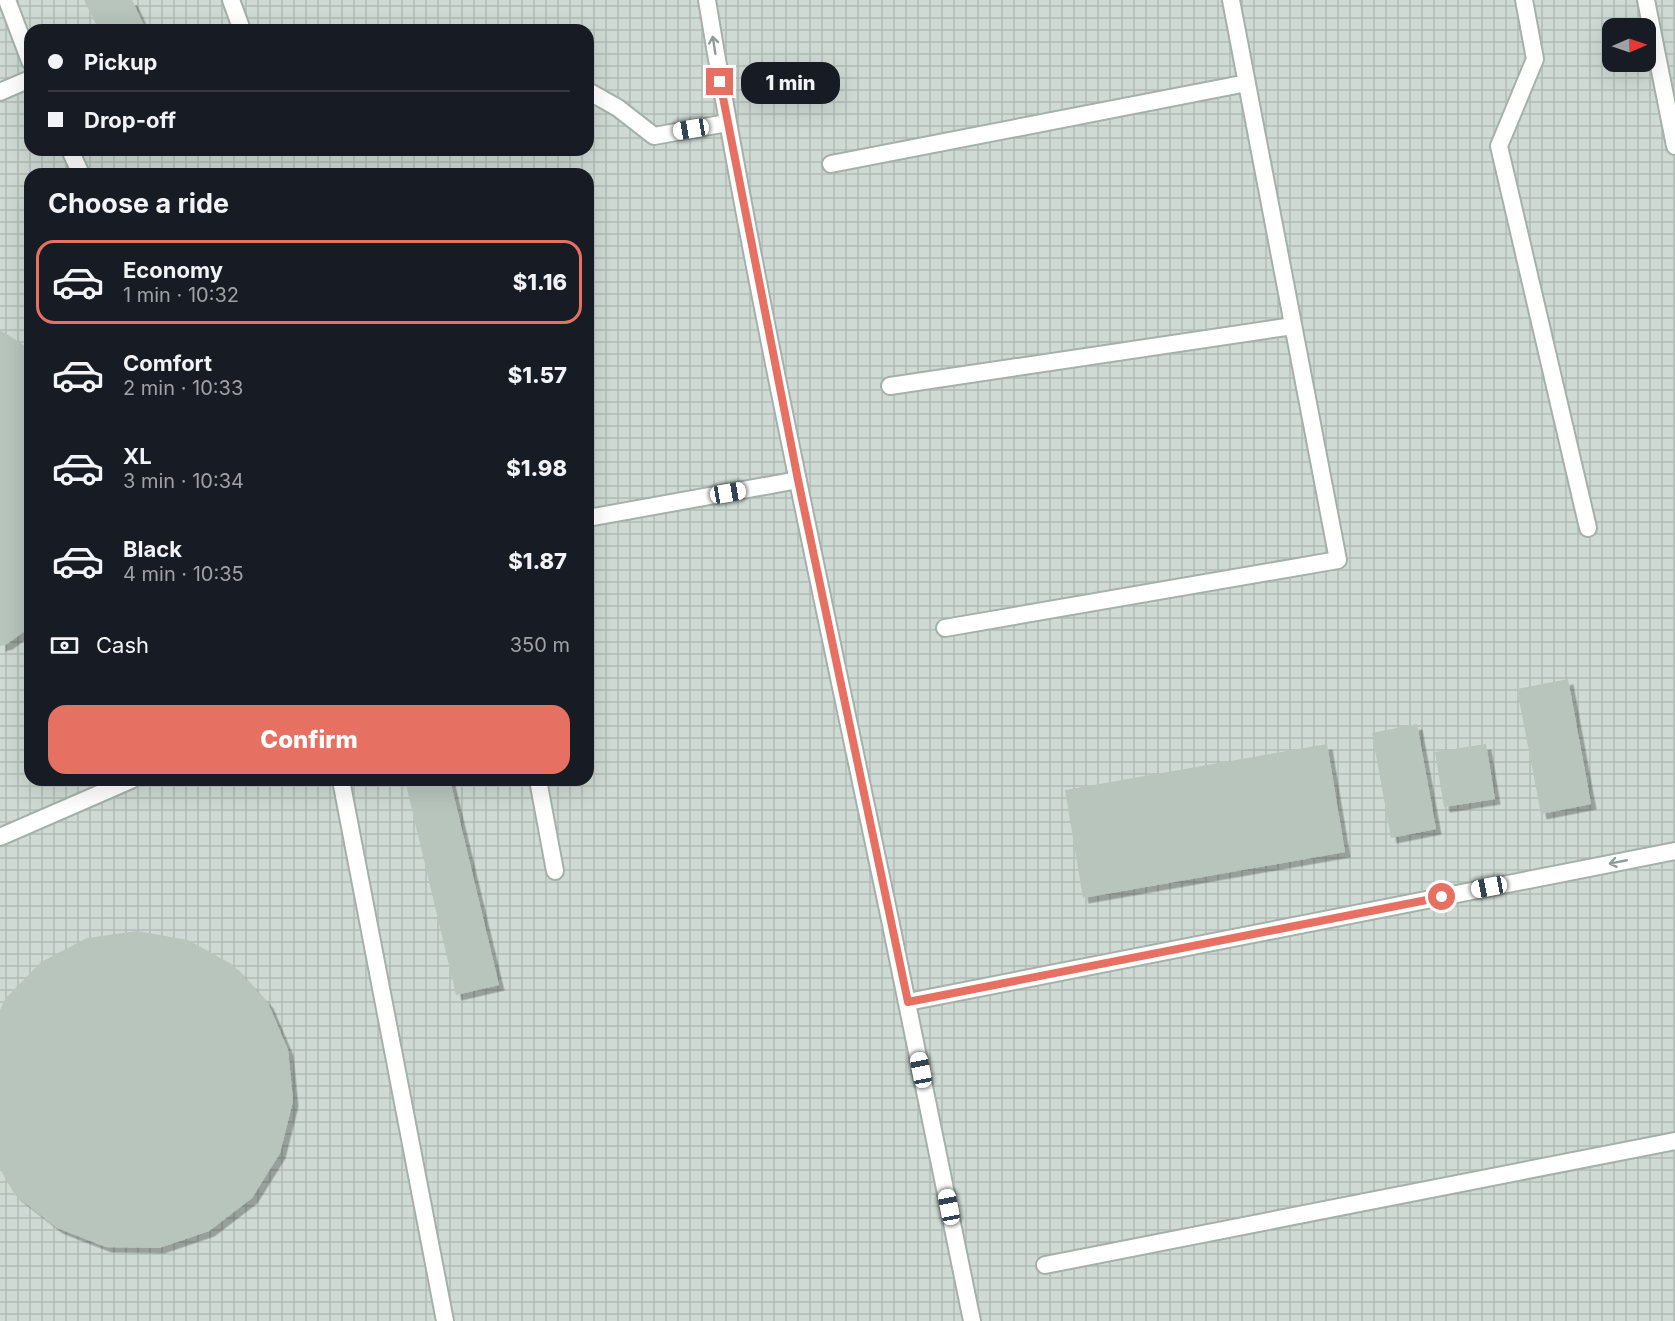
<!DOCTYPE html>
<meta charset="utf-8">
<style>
body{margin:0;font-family:Inter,sans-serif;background:#242831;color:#f1f3f6;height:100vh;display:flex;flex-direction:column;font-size:22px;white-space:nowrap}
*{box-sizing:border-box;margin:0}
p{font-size:20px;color:#9ea1a6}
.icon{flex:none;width:33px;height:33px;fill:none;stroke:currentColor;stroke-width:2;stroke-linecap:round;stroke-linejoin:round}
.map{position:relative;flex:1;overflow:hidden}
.drawer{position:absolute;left:24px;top:168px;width:570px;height:618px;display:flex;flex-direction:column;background:#171b24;border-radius:18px;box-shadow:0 6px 24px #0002}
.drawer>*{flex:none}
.banner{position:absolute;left:24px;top:24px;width:570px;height:132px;border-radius:18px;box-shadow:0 6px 24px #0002;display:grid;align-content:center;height:132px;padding:0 24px;background:#171b24}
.needle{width:39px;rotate:88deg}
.buttons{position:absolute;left:1602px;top:18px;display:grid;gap:12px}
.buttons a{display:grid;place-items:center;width:54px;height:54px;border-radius:12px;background:#171b24;box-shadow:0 6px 24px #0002;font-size:30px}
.end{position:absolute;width:27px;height:27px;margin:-14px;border:8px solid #e67163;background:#fff;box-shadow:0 0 0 3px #fff}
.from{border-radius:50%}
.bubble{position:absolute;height:42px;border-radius:18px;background:#171b24;box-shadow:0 6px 24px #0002;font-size:20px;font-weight:800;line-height:42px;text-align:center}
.car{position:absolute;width:18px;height:36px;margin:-18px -9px;border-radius:8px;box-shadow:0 0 4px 2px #0007;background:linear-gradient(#fff 24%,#345 0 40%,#fff 0 76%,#345 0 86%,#fff 0)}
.banner b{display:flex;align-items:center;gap:21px;height:57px;font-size:22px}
.banner b+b{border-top:2px solid #363941}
.banner i{width:15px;height:15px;background:#f1f3f6}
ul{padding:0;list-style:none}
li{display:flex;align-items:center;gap:18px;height:84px;margin:0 12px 9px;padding:0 12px;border:3px solid transparent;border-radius:18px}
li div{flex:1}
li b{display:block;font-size:22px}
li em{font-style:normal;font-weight:800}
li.active{border-color:#e67163}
li>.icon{width:54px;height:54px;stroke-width:1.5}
h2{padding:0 24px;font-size:27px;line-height:72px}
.pay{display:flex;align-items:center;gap:15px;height:66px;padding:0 24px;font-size:22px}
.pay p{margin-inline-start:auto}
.cta{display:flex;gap:12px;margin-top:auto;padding:12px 24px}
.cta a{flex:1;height:69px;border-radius:18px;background:#e67163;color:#fff;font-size:24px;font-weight:800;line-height:69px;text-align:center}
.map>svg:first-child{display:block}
.industrial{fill:url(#industrial-grid);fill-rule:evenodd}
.building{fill:#b7c5bd;filter:url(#shadow)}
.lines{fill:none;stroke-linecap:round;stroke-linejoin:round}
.service-casing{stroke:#a4b1ab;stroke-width:20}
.service{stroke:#fff;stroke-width:16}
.oneway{stroke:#919c98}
.route{stroke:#e67163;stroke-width:8}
</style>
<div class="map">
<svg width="1675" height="1321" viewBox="0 0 1675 1321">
<defs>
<pattern id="industrial-grid" width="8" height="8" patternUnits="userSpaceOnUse" patternTransform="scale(1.5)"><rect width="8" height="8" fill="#cfdad4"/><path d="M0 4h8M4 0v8" fill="none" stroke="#b1bcb6"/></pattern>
<filter id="shadow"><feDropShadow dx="5.5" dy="5.5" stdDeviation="0" flood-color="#0004"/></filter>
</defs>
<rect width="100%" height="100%" fill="#e1eae5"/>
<!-- industrial -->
<path class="industrial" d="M0,0H1675V1321H0ZM1612,28H1646V62H1612ZM30,30H588V150H30ZM30,174H588V780H30Z"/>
<!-- building -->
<path class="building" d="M84,0H132L146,30H99Z
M0,330L30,349V627L7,644L0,646Z
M1568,679L1591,804L1541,814L1517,689Z
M1417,724L1436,829L1391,838L1372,733Z
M1327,744L1345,852L1083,898L1065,790Z
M1486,744L1495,799L1444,807L1435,752Z
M405,780H450L499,985L456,995Z
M137,931L188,940L233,965L268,1003L288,1050L293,1101L280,1153L252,1198L209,1231L159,1248L106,1247L57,1228L15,1195L0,1169V1010L5,999L41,962L87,938Z"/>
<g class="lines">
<!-- service casing -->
<g class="service-casing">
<path id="service" d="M7,0L30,61
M231,0L242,30
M707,0C748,249 801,497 853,744C894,936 933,1128 972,1321
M1524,0L1535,59L1499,146L1588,528
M1646,0L1675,146
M588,91L618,108L654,136L727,123
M0,92L30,79
M70,150L81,174
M831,164L1247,83
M890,386L1293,326
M588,518L798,480
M945,628L1338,560L1231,0
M341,780L445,1321
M538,780L555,871
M0,837L131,780
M908,1002L1675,851
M1045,1265L1675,1141"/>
</g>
<!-- service -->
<use href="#service" class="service"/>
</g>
<!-- one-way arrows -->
<defs><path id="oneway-shaft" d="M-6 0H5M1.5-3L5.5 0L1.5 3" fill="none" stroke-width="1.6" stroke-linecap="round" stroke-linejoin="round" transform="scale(1.5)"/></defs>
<g class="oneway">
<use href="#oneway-shaft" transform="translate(714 45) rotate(-99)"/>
<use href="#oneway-shaft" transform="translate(1618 862) rotate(169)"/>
</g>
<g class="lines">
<!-- route -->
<path class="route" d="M720,82L798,480L908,1002L1442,897"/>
</g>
</svg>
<div class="buttons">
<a><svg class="needle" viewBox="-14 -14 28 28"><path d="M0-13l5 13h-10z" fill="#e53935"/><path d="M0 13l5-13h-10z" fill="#9ea1a6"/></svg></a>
</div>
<i class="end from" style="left:1442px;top:897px"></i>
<i class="end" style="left:720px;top:82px"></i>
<div class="bubble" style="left:741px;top:62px;width:99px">1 min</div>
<i class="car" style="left:691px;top:129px;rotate:261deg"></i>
<i class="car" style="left:728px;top:493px;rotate:80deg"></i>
<i class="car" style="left:1489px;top:887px;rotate:259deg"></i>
<i class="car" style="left:921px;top:1070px;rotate:349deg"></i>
<i class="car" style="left:949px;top:1207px;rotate:349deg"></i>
<div class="banner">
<b><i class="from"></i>Pickup</b>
<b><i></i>Drop-off</b>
</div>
<section class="drawer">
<h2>Choose a ride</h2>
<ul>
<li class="active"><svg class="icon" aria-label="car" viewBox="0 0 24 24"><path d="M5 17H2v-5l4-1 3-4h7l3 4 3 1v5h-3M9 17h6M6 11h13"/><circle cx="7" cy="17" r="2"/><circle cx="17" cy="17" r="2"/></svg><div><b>Economy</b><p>1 min · 10:32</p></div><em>$1.16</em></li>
<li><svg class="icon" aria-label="car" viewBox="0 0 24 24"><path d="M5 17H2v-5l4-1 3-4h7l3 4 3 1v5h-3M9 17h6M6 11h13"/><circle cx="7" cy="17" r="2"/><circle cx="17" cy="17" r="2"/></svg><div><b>Comfort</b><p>2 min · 10:33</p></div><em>$1.57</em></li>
<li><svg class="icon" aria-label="car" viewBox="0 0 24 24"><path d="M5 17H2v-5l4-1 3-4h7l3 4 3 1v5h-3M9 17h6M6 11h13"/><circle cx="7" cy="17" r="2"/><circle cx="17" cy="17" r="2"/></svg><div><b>XL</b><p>3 min · 10:34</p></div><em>$1.98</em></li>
<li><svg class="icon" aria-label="car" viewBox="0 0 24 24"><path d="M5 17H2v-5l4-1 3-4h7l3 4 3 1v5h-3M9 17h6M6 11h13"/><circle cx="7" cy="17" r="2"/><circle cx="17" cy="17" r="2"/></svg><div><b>Black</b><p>4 min · 10:35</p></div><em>$1.87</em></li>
</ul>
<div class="pay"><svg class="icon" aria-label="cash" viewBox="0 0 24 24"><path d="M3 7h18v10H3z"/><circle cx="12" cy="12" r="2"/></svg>Cash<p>350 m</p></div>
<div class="cta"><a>Confirm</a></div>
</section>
</div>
